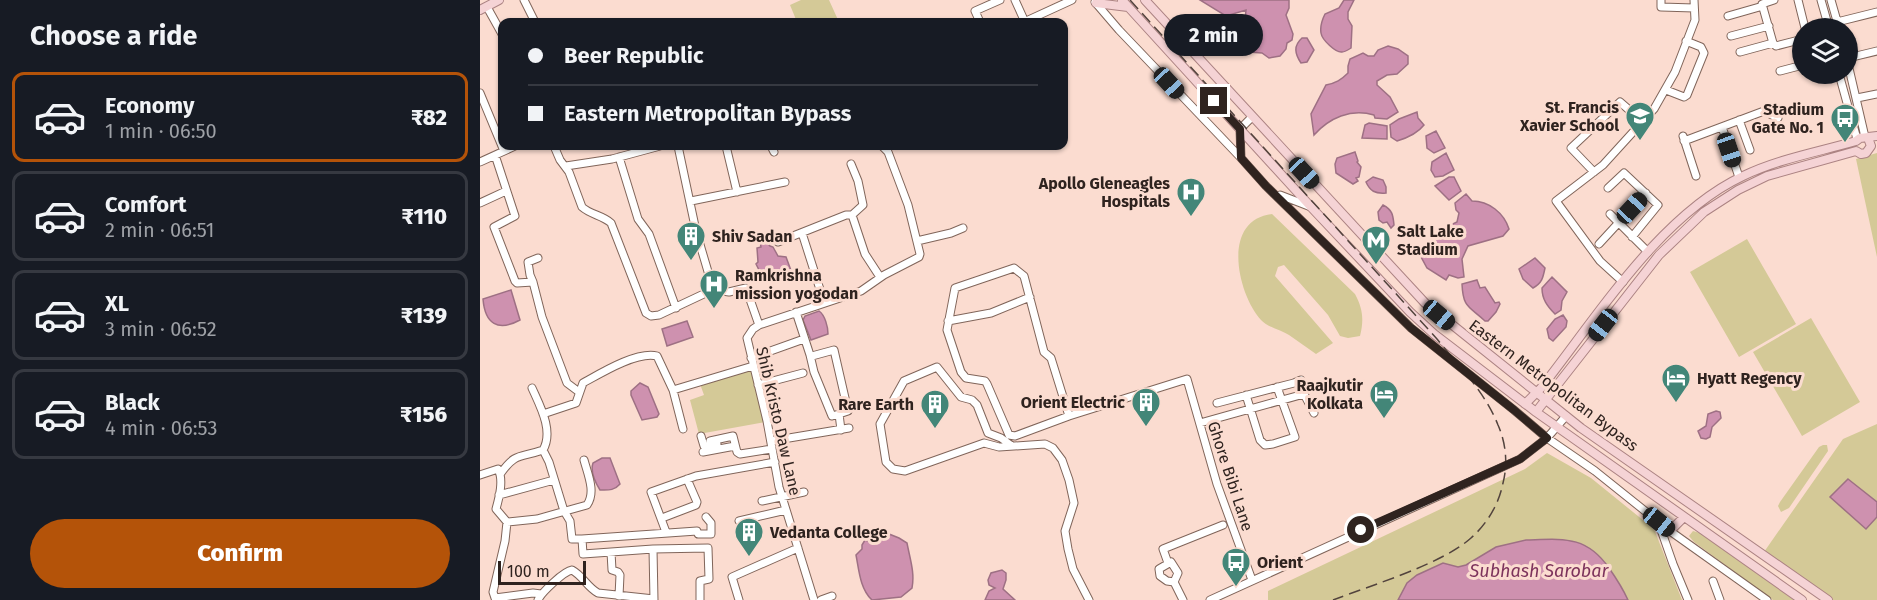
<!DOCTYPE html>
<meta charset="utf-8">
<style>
body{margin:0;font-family:"Fira Sans",sans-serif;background:#20242c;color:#f1f3f6;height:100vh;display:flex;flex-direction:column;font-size:22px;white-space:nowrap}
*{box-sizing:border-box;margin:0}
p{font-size:20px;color:#9ea1a6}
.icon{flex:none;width:33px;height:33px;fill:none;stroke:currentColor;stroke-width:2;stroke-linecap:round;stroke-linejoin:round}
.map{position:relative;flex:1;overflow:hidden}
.drawer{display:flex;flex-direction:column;background:#171b24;width:480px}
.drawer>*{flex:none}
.top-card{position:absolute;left:18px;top:18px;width:570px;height:132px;border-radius:12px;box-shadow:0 2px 4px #0004;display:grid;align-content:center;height:132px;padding:0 30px;background:#171b24}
.tools{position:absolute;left:1312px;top:18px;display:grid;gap:12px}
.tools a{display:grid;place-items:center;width:66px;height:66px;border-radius:50%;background:#171b24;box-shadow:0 2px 4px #0004;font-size:30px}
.scale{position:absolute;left:18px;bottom:15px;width:88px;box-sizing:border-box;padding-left:6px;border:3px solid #2f231f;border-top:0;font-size:16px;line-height:21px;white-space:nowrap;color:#2f231f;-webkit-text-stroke:4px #fbdcd0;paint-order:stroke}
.end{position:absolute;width:27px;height:27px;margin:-14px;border:8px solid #2f231f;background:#fff;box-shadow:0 0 0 3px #fff}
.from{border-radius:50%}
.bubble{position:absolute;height:42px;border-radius:21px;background:#171b24;box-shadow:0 2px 4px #0004;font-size:20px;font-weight:800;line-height:42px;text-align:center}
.car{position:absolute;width:18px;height:36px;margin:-18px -9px;border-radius:8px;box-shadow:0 0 4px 2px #0007;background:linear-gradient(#222 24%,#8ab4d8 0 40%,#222 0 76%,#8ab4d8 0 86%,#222 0)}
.top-card b{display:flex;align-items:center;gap:21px;height:57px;font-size:22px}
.top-card b+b{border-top:2px solid #363941}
.top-card i{width:15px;height:15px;background:#f1f3f6}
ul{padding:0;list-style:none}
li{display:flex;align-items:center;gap:18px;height:90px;margin:0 12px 9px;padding:0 18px;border:3px solid #363941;border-radius:12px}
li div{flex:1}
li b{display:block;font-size:22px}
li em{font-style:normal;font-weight:800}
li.active{border-color:#b45309}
li>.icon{width:54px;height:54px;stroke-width:1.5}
h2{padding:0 30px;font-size:27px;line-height:72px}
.action{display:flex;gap:12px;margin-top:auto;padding:12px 30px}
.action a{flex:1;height:69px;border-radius:36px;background:#b45309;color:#fff;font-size:24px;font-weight:800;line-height:69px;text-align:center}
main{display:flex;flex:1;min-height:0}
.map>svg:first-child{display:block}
.green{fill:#d4c997}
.water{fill:#ce91af;stroke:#9e7084;stroke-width:1.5}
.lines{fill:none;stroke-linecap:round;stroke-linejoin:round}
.minor-casing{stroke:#80655a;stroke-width:9}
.major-casing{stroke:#ac8383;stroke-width:10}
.minor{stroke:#fff;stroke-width:7}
.major{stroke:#f5d3d5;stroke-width:8}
.rail{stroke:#52433d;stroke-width:1.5;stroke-dasharray:12 6;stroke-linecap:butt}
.route{stroke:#2f231f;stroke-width:8}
.labels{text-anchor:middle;stroke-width:6;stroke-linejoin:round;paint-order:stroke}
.poi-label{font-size:16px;font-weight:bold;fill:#2f231f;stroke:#fbdcd0;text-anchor:end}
.street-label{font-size:16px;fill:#2f231f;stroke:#fbdcd0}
.water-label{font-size:18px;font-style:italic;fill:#7d335c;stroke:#fbdcd0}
</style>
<main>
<section class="drawer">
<h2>Choose a ride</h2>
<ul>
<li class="active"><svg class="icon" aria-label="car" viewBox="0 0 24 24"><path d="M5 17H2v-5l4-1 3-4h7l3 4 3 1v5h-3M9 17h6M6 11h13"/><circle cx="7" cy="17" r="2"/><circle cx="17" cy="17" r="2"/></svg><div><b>Economy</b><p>1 min · 06:50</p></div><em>₹82</em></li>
<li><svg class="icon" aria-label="car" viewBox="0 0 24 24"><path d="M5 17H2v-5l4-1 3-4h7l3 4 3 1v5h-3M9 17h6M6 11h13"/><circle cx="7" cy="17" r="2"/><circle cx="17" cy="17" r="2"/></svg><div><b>Comfort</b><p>2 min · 06:51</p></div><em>₹110</em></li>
<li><svg class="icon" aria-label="car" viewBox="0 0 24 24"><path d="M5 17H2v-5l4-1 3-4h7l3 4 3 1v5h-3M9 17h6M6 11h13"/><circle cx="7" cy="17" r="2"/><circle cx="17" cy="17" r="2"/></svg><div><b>XL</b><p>3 min · 06:52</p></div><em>₹139</em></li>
<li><svg class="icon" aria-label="car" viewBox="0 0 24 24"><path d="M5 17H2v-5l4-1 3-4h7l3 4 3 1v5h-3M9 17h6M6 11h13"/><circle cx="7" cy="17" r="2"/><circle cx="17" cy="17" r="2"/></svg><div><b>Black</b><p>4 min · 06:53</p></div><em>₹156</em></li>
</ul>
<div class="action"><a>Confirm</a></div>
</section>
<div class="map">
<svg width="1397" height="600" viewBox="0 0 1397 600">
<rect width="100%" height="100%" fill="#fbdcd0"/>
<!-- green -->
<path class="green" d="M321,0H349L359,22H317L310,5Z
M1397,153V257L1376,159Z
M792,214L875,294C883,309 884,320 880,336L868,338L860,336L848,315L804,265L798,267L795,276L853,343L836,354C827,348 818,341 809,335C801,330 787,327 781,320C757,293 741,220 792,214Z
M1267,239L1316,324L1259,357L1210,272Z
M1331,318L1380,402L1322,436L1273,352Z
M271,368L286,422L219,434L210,400L224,395L220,384Z
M1397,424V600H1352L1284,552L1363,439Z
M1343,445H1347L1348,451L1309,508L1301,512L1298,506L1300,502L1339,447Z
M1067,453L1111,478L1174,529L1202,600H788V591L1045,469Z
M1213,531L1220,533L1314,600H1293L1214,542L1209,536Z"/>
<!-- water -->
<path class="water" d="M720,0H809V8L806,15L813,34L812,40L807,43L806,49L800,56L789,58L782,53L769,52L759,36L764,30L766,10L746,16Z
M864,0H874L868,12V19L872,26L871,48C868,50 865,52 862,52C856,53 842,40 841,33C840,27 842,20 845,14L859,8Z
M822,38H827L834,50L827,62L821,63C815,54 813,46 822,38Z
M908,46L918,49L928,56V64L917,74L907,75L897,81V85L910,97L918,112L907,119L895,118L894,115C871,108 849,118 834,135L831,114L846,85C856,83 861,80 868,73V66L870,59L883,53L888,56H894L898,50Z
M937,112L938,118L944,125C937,134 927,138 917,141L911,137L910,125L919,119Z
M889,123L907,126V139L882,138L885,125Z
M956,131L965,148L954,153L947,148L946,136Z
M875,152L878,161L877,162L881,167L879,177L876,178L878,181L873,184L856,173L855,164L857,158Z
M966,153L974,170L963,176L955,177L951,170L952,162Z
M893,177L903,180L906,187V193C895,194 890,191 886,182Z
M969,177H974L981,191L969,200L955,186Z
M986,194L992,201C1009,201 1024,213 1029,229L1023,236L988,246L982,259L984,277L978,278L969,275L966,280L947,268L940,255L956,232L977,222L979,213L976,210L975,203Z
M903,205C913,210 913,216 914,225L911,228L907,222L903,223L899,220L898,212Z
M285,240L290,246L293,247L298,256L306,257L313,276L290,281L281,274L276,264L278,262L277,248L281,247L280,242Z
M1055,258L1065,268C1063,278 1062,283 1053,288L1043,279L1039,269Z
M1072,277L1087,292L1082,301L1081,310L1075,314C1067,306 1062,299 1062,288Z
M997,280L1000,288L1005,287L1015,303L1019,302L1020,304L1016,312L1008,321H1005C989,306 983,308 982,284Z
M31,290L40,320C18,332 5,324 3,299Z
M339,311C345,315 348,327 348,334L331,340L323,320L325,316Z
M1083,315L1087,321L1086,327L1073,341L1069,338L1067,329L1075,319Z
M207,321L213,337L187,346L182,329Z
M160,383L168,387L179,414L177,417L162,420L151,395V391Z
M1236,411L1240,412L1241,418L1232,427L1230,437L1226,439L1221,438L1218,431L1226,426L1228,414Z
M122,458H130L140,484C134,491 128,490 120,490C115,482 110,472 113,463Z
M1368,479L1397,502V517L1386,529L1350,497Z
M399,530L419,538L427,543C430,559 435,573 432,588L421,597L392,600C380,589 379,570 376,555L382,549V545L385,540L391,542L398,538L397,532Z
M1046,540C1083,539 1106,535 1129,568C1136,578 1143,589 1148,600H918L927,583L937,575L963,563L978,567L986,565L1016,547Z
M522,570L526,573V580L523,589L535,600H505L509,591L515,588L509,585L508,580L511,573Z"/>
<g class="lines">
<!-- minor casing -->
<g class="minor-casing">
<path id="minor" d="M44,0L55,22
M535,0L545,22
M1181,0V7L1214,8
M1318,0L1325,28
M1341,0L1349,28
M1351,0L1359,28
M615,2L639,30L761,158
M7,7L22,34
M1248,16L1283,6
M500,22L495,11L520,0
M544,22L592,0
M1357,22L1397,12
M1251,36L1289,26
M1293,43L1282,4L1294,0
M1260,52L1293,43L1296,46L1323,39
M1368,58L1397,51
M1368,64L1385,137
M1300,71L1323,65
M1359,74L1377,139
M1186,90L1204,97L1207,95L1224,53L1221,47L1206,41
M0,93L24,151
M1377,98L1397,94
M772,117L760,129L761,158L786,186L931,328L1034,410L1067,438L1115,471L1190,531L1287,600
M1259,120L1270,150
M1242,127L1259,177
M1203,136L1216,176
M1204,141L1284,111L1298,118
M74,146L80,160L89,172L102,207C111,215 122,215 131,223L166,313L171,316L179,315L228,292L236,290L249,292L266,288L279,325
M198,146L216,231L229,275L230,291
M246,146L257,192
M291,146L294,152
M15,155L35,216L14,227L35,281L37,283L53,282L62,317L87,383L99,392
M139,157L158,219L169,234L196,308
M0,162L35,146
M371,164L378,181L383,205L372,215L385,254L400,277
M86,166L132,159L180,146
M1114,172L1091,148L1140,102L1163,122
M1128,188L1144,173L1178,205L1152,237
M800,195L831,207
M211,201L305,182
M0,203L26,191
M1130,214L1168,252
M322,233L344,302
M437,241L471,233L483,228
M298,242L366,215H372
M1119,244L1166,193
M53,282L50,275L48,262L58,258
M1143,282L1120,261L1076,201L1123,165L1174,109L1195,72L1215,20L1214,0
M316,312L330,355L332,356L354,350L368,411L359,414L361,430
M468,321L511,313L550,297
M330,355L334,372L352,416L359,414
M271,358L324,339
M278,385L323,373
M766,395L780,440L785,445L793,444L815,437L797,387
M737,403L814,383L821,380
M63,414L96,403L103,383C121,373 157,351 177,356L193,390
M589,416L571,358L564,352L544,276L534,268L475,288L467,330L481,372L486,378L505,381L507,384L529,435L535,436L589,416L707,379L737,484L772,580
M720,423L824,394L834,413
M203,429L193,390L273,366
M221,436L224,446L237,444
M230,441L253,436L257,452L260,454L292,449
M291,441L369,428
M532,446L521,438L508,433L497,405L492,400L481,397L457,367L424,381L400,424L406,462L413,469L425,471L504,443L519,447L565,444L573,448L582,460L589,480L594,503L585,531L588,549L593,569L609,600
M63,450L69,462L84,511L90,521L92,539H102L103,554L173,549L228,548L229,579L220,581V600
M223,452L255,446
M21,473C36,452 40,458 63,450C74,431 60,406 52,388
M0,475L18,469C24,480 19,498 16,509L27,522L57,519L107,505C116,492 108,475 104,460
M19,495L74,480
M282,501L324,492
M182,518L216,505L217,502L207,479
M259,521L306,510
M27,522L25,541L13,592L15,598L53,593L61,594
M1179,524L1193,564L1208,600
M186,532L171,492L216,476L295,462
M102,539L217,531L218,534H231V523L226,517
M173,549L174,600
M131,552L132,570L138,572L140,575L139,596
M688,563L683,549L743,525
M1233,581L1240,600
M694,582L698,573L691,562L679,569L680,576L687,581L694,582L703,600
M58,600C61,593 84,571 92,570C103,576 107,587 118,593L174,599
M259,600L252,577L318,548
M334,600L299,487L287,421L267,338L273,329L279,325L381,291L404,275L439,257L440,254L428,205L408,152L403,147
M341,600L352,596
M730,600L1040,459L1067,438L1086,416"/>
</g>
<!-- major casing -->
<g class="major-casing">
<path id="major" d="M642,0L831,207L930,312L954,334L1056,412L1322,600
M665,0L945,303L1101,428L1348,600
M616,3L648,7
M0,10L19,0
M1045,404L1061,388C1117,317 1180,215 1263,176C1298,159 1338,152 1376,141L1380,138L1397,136
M1056,412L1179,255L1224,212L1258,190L1287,176L1376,151L1381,154L1386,153L1391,146L1388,138
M1190,531L1204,517"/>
</g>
<!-- minor -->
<use href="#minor" class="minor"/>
<!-- major -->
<use href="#major" class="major"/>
<!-- rail -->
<path class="rail" d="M650,0L957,339C979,366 1005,392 1018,425C1026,443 1028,464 1023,483C1019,504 1007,524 991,538C962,564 892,585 853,600"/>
</g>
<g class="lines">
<!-- route -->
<path class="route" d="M734,101L760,129L761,158L786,186L931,328L1034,410L1067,438L1040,459L881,530"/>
</g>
<!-- icons -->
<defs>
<g id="school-pin" transform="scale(1.5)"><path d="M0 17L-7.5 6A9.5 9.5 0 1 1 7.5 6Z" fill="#438678" stroke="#fbdcd0"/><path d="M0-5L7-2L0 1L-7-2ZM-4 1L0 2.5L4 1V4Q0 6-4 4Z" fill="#fff"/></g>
<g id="bus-pin" transform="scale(1.5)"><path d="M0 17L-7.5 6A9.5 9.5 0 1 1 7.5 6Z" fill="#438678" stroke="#fbdcd0"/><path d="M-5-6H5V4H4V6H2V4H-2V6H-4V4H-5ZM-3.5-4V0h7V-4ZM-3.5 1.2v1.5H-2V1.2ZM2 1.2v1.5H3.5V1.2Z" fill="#fff"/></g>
<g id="hospital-pin" transform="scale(1.5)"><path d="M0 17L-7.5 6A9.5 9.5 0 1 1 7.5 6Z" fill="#438678" stroke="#fbdcd0"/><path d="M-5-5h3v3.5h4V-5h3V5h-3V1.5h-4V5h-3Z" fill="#fff"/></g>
<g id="building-pin" transform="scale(1.5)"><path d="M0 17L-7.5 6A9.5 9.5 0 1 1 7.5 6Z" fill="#438678" stroke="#fbdcd0"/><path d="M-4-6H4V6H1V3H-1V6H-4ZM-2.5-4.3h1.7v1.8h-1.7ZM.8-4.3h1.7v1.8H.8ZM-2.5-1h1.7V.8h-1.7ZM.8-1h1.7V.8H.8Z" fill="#fff"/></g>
<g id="metro-pin" transform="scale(1.5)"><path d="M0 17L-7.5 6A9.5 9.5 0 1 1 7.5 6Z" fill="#438678" stroke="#fbdcd0"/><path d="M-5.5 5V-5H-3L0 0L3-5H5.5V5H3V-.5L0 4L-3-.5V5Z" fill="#fff"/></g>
<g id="hotel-pin" transform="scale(1.5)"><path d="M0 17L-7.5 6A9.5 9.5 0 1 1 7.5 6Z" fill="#438678" stroke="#fbdcd0"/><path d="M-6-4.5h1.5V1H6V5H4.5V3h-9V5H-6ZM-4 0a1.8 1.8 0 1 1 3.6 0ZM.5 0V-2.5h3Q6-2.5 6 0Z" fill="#fff"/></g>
</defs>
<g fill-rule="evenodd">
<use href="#school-pin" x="1160" y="116"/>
<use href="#bus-pin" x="1365" y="118"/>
<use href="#hospital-pin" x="711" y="192"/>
<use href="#building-pin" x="211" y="236"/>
<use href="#metro-pin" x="896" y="240"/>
<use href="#hospital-pin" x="234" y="284"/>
<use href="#hotel-pin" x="1196" y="378"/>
<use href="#hotel-pin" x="904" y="394"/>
<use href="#building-pin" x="666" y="402"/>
<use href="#building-pin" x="455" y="404"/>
<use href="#building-pin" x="269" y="532"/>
<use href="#bus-pin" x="756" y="562"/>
</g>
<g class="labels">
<!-- poi labels -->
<g class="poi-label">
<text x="1139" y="113">St. Francis<tspan x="1139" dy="18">Xavier School</tspan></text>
<text x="1344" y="115">Stadium<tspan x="1344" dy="18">Gate No. 1</tspan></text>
<text x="690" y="189">Apollo Gleneagles<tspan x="690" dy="18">Hospitals</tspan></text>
<text x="917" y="237" text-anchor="start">Salt Lake<tspan x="917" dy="18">Stadium</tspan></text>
<text x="232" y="242" text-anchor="start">Shiv Sadan</text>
<text x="255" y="281" text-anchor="start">Ramkrishna<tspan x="255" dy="18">mission yogodan</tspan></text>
<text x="1217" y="384" text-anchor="start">Hyatt Regency</text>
<text x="883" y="391">Raajkutir<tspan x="883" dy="18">Kolkata</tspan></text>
<text x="645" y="408">Orient Electric</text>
<text x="434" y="410">Rare Earth</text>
<text x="290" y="538" text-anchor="start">Vedanta College</text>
<text x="777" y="568" text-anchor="start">Orient</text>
</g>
<!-- street labels -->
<g class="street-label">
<text transform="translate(1074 385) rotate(37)" y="6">Eastern Metropolitan Bypass</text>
<text transform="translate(299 421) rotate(77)" y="6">Shib Kristo Daw Lane</text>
<text transform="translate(751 476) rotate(72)" y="6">Ghore Bibi Lane</text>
</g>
<!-- water labels -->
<g class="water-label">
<text x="1059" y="577">Subhash Sarobar</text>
</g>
</g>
</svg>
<div class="tools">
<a><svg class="icon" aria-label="layers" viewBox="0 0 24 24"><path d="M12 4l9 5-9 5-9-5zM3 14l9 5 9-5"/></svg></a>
</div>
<div class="scale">100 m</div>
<i class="end from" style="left:881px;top:530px"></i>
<i class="end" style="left:734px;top:101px"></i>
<div class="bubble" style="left:684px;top:14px;width:99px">2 min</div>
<i class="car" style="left:689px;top:83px;rotate:137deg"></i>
<i class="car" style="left:1249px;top:150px;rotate:161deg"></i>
<i class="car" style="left:824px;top:173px;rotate:137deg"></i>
<i class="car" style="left:1152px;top:208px;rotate:43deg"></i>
<i class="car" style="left:959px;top:315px;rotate:130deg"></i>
<i class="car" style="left:1123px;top:325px;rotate:218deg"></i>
<i class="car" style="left:1179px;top:522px;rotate:129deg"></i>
<div class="top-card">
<b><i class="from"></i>Beer Republic</b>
<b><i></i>Eastern Metropolitan Bypass</b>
</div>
</div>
</main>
